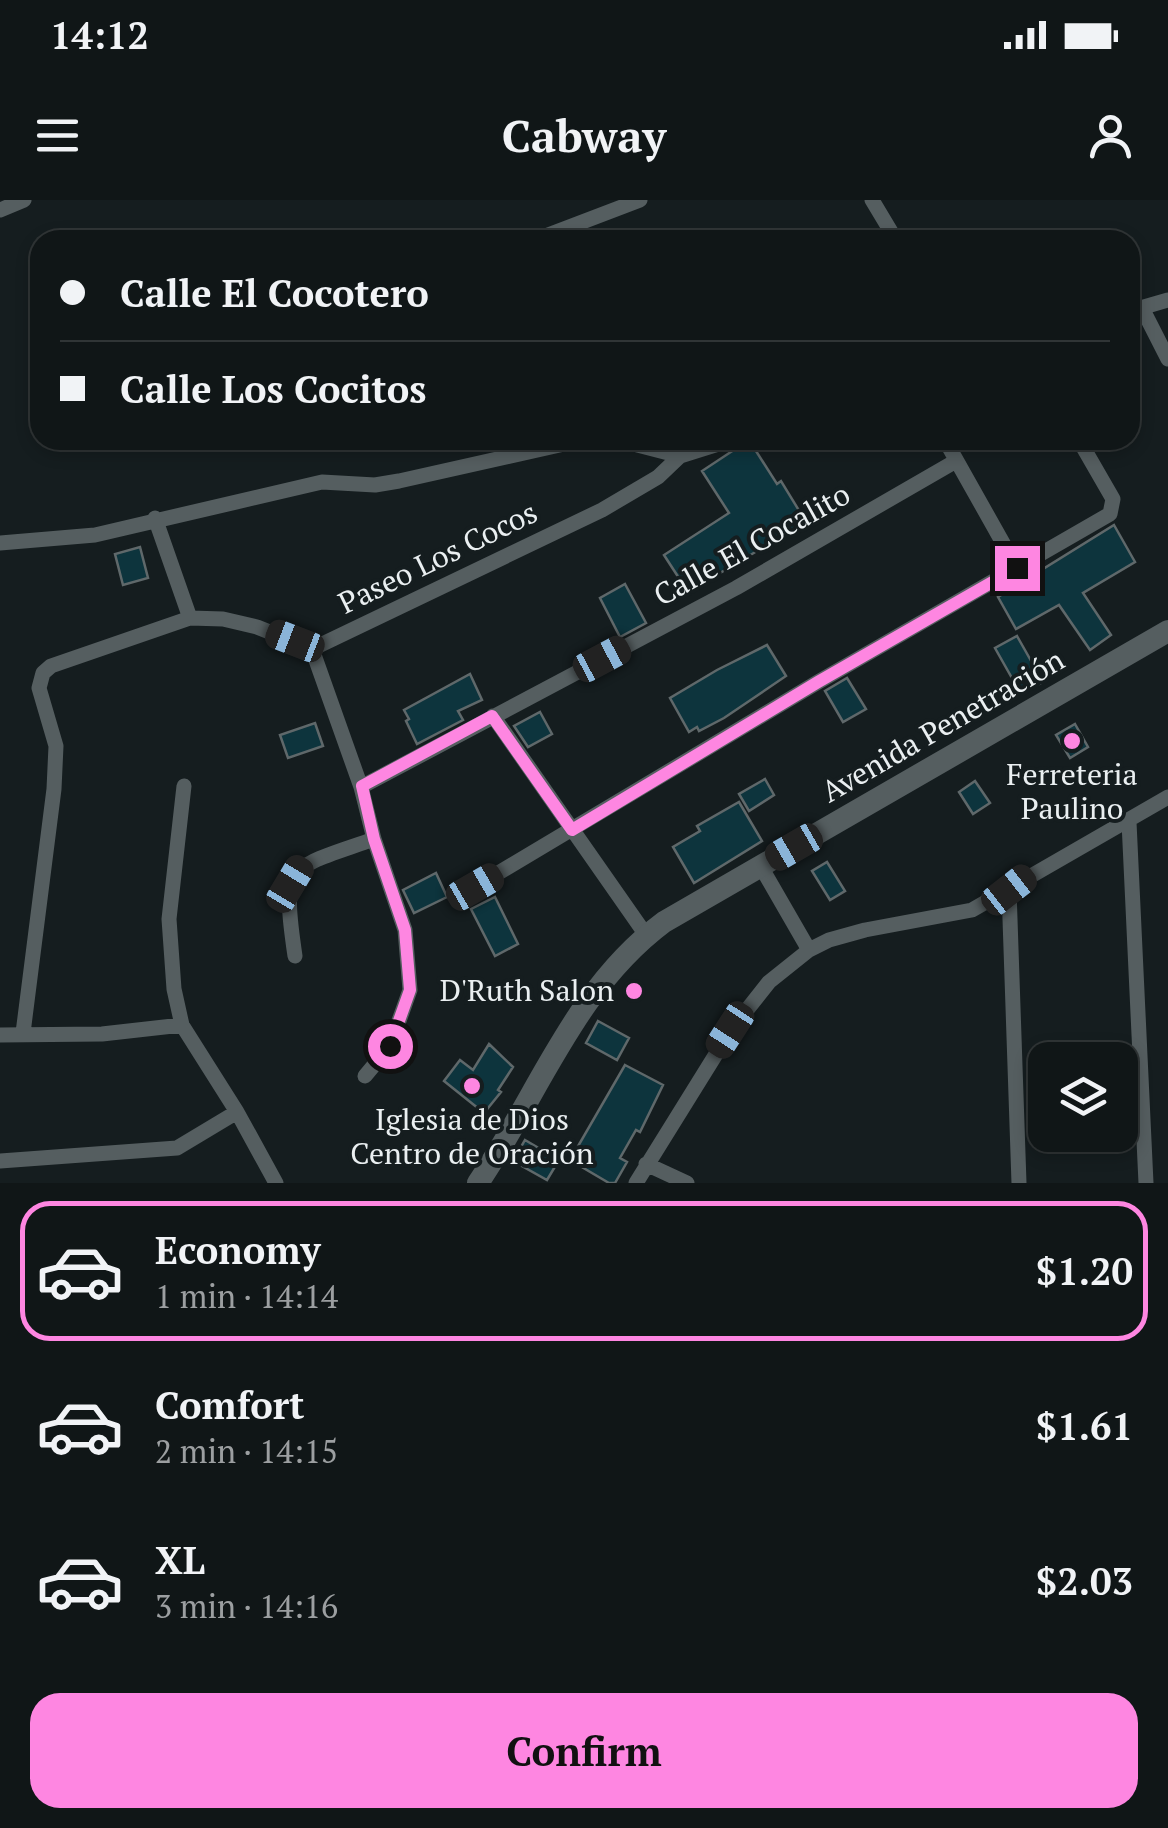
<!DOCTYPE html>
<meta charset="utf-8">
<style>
body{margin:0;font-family:"PT Serif",serif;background:#191f20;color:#f1f3f6;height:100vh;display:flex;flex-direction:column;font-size:38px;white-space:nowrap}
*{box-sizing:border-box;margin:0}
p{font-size:32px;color:#9c9fa1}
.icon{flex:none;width:55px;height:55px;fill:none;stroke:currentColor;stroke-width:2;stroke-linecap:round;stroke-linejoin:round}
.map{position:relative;height:983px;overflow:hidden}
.sheet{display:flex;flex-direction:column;background:#101617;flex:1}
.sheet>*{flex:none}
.hud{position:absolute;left:30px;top:30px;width:1110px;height:220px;border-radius:30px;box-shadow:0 5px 15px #0003,0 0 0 2px #303536;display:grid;align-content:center;height:220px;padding:0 30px;background:#101617}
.tools{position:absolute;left:1028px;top:842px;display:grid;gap:20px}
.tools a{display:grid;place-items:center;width:110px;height:110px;border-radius:20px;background:#101617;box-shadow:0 5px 15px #0003,0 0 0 2px #303536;font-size:50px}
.end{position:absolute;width:45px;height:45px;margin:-22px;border:12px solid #fe86e1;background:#111;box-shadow:0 0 0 5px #111}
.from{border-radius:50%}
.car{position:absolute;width:30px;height:60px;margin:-30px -15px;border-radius:12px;box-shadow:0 0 8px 2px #0007;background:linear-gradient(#222 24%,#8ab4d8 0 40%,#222 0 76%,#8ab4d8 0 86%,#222 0)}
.hud b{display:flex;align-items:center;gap:35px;height:95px;font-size:38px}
.hud b+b{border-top:2px solid #303536}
.hud i{width:25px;height:25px;background:#f1f3f6}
ul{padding:18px 0 0;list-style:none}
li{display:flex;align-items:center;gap:30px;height:140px;margin:0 20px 15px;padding:0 10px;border:5px solid transparent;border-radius:30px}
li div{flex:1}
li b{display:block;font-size:38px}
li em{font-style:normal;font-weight:700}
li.on{border-color:#fe86e1}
li>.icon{width:90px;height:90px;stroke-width:1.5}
.cta{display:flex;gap:20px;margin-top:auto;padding:20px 30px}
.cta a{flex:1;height:115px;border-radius:30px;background:#fe86e1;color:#111;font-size:40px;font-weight:700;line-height:115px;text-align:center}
.status{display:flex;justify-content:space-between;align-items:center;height:70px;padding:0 50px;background:#101617;direction:ltr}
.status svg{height:28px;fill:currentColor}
header{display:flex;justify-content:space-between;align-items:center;height:130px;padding:0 30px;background:#101617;font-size:45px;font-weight:700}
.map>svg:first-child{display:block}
.building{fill:#0d343d;stroke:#5f686a;stroke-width:2.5}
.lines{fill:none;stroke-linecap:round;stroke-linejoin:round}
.street{stroke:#555e60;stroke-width:15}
.secondary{stroke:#555e60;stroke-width:22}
.route{stroke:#fe86e1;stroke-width:12}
.poi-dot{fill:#fe86e1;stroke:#151d1f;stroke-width:4}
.labels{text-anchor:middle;stroke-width:8;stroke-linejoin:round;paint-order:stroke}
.street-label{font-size:30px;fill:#eaeff1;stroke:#151d1f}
.poi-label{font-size:30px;fill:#eaeff1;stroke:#151d1f}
</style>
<div class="status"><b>14:12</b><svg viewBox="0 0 49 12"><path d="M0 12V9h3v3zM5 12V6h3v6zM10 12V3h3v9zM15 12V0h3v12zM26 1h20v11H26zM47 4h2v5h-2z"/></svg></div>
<header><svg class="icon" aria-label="menu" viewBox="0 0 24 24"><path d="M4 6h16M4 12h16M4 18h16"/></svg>Cabway<svg class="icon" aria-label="person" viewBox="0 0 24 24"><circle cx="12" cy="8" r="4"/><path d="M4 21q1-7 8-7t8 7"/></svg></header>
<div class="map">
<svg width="1168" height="983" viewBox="0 0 1168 983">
<rect width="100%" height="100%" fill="#151d1f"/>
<!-- building -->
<path class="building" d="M749,240L777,284L781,281L806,322L688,392L664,355L729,313L702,271Z
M1114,325L1135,362L1083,393L1111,435L1090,450L1059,405L1016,429L998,397Z
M140,347L148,378L123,385L115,354Z
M625,384L646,423L620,437L600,398Z
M1017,436L1043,482L1021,494L995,448Z
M767,445L786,476L724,518L699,531L697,527L689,532L670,498L717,470Z
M470,474L482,500L458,511L463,520L417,544L406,521L409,519L404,510Z
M847,478L866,509L843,522L825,491Z
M540,512L552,534L528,547L514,526Z
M315,523L323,546L288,558L280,535Z
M1075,524L1088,547L1070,558L1056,535Z
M765,579L774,595L749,611L739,594Z
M975,581L990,603L973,614L959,592Z
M739,602L762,641L694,683L673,647L700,631L697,626Z
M827,662L845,691L830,700L812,671Z
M436,673L447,697L414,713L403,690Z
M495,697L518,744L495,756L471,709Z
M598,821L629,838L617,860L586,843Z
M489,844L513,867L498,890L501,892L484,913L444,881L460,860L473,870Z
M625,865L663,885L640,932L636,930L620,958L627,962L615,983H609L570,960Z
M525,940L559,960L547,980L513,961Z"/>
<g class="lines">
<!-- street -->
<path class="street" d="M872,0L896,40
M0,10L24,0
M535,40L640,0
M1142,108L1168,159
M1130,111L1168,100
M618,240L680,256
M945,240L1017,368
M155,318L190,418
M0,343L95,335L322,282L375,285L399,281L582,240
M312,449L361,587L374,639L405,730L410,790L390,846L365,876
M493,516L646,735
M184,586L169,719L174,789L182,825L237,912L276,983
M361,587L736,388L956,261
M1129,622L1146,983
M760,665L809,750
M475,687L818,482L1110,314L1113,299L1079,240
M1009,690L1019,983
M295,756C281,661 289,669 374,639
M23,833L54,589L56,546L39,488L43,473L51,466L190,418L223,419L257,427L312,449L602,310L658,277L680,256L731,240
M0,835L102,834L182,825
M0,961L177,948L237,912
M646,964L687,983
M636,983L731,830L769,782L809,750L829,740L865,730L972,710L1168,597"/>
<!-- secondary -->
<path class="secondary" d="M478,983C539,894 574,789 664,722L1168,431"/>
</g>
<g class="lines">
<!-- route -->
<path class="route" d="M390,846L410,790L405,730L374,639L362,586L492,516L572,630L818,482L1017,368"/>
</g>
<!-- markers -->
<g class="poi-dot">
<circle cx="1072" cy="541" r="10"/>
<circle cx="634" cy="791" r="10"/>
<circle cx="472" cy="886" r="10"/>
</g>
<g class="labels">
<!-- street labels -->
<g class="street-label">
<text transform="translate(752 345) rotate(-29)" y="10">Calle El Cocalito</text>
<text transform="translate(438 358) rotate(-26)" y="10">Paseo Los Cocos</text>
<text transform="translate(943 526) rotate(-30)" y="10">Avenida Penetración</text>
</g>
<!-- poi labels -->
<g class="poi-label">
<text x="1072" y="585">Ferreteria<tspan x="1072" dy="34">Paulino</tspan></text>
<text x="614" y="801" text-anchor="end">D'Ruth Salon</text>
<text x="472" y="930">Iglesia de Dios<tspan x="472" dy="34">Centro de Oración</tspan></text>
</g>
</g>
</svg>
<div class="tools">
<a><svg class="icon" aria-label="layers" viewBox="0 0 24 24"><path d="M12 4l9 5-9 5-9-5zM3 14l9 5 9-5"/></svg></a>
</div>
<i class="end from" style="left:390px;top:846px"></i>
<i class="end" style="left:1017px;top:368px"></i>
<i class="car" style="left:295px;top:441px;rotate:291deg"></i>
<i class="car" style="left:602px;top:459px;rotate:62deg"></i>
<i class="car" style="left:794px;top:647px;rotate:240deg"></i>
<i class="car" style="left:290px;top:684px;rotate:31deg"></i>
<i class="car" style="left:475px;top:687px;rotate:60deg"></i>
<i class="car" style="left:1009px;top:690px;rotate:52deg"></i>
<i class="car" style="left:730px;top:830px;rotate:213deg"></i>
<div class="hud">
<b><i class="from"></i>Calle El Cocotero</b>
<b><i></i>Calle Los Cocitos</b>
</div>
</div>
<section class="sheet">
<ul>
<li class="on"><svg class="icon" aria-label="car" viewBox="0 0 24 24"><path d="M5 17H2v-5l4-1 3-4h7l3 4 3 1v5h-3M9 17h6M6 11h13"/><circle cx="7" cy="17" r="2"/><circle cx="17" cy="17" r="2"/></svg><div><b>Economy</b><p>1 min · 14:14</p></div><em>$1.20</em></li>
<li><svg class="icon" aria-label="car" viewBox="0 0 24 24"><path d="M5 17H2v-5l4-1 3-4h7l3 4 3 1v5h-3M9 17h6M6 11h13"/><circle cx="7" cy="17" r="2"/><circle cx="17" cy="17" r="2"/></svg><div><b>Comfort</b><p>2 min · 14:15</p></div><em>$1.61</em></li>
<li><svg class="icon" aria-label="car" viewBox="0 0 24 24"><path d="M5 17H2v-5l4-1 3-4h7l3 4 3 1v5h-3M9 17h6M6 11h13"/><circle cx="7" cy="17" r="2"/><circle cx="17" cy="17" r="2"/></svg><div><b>XL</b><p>3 min · 14:16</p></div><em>$2.03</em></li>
</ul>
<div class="cta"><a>Confirm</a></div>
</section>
